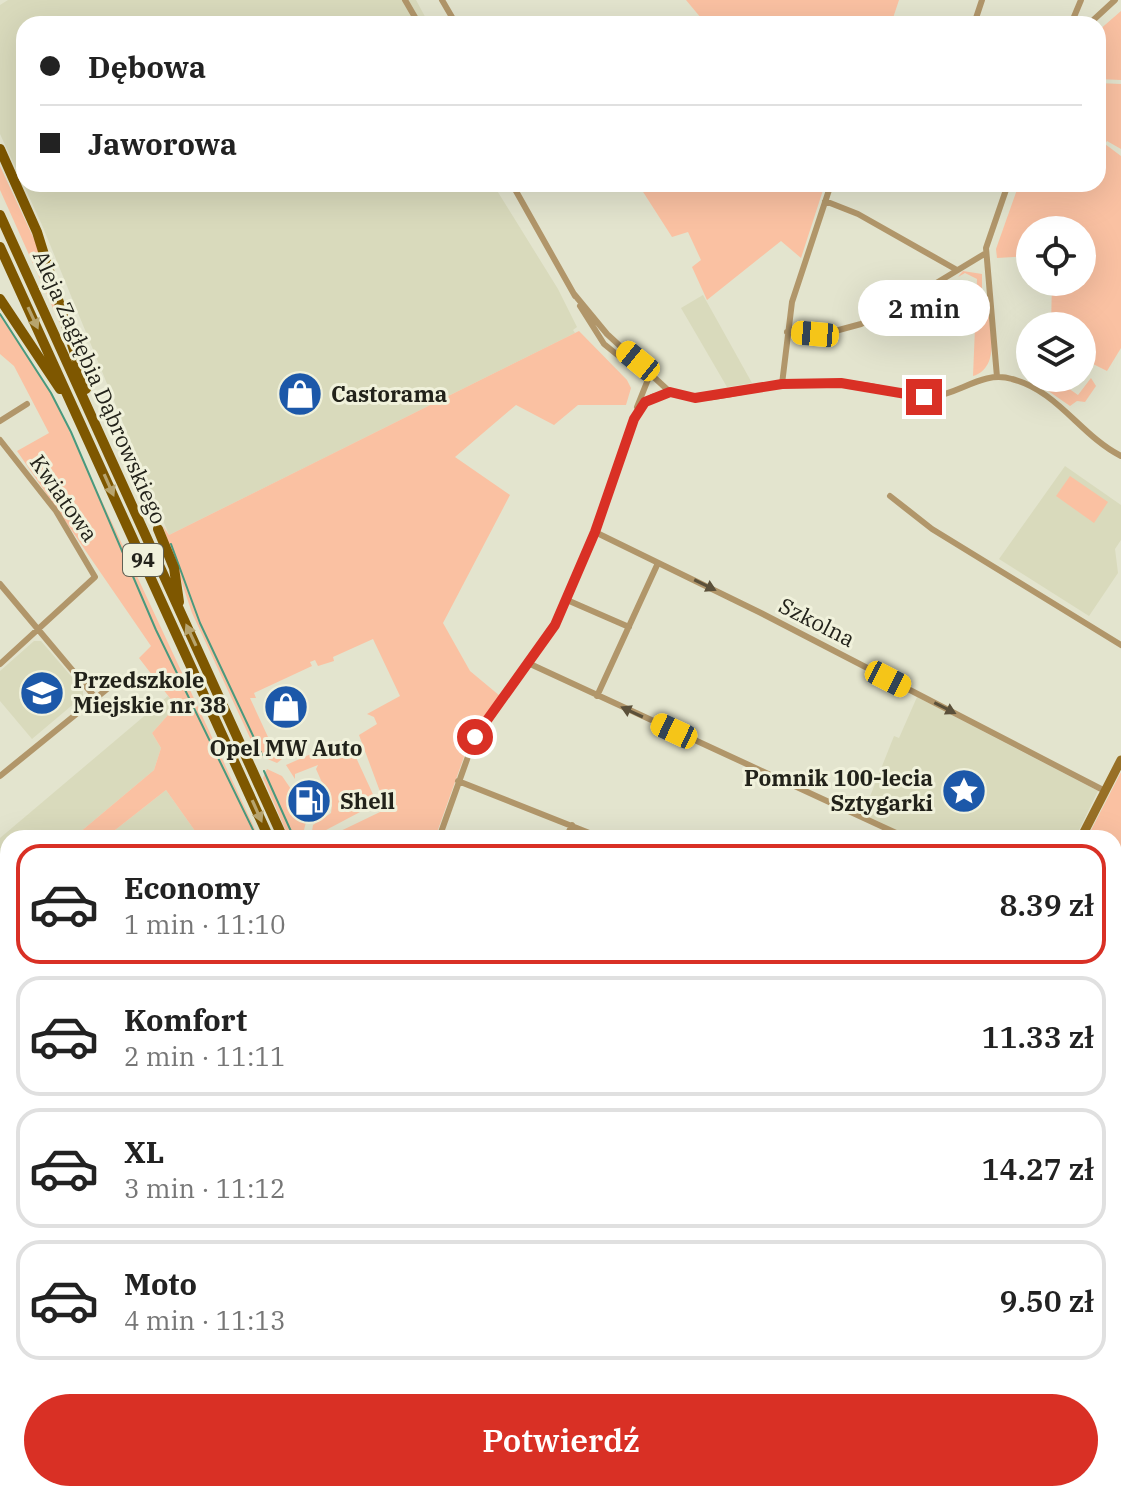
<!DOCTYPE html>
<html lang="pl">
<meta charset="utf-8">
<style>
body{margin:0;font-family:"IBM Plex Serif",serif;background:#f6f6f6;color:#222;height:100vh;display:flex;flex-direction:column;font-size:30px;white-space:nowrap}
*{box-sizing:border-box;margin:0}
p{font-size:26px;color:#767676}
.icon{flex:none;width:44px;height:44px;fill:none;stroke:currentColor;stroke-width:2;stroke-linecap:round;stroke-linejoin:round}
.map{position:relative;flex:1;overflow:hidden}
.side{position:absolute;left:0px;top:830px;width:1122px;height:672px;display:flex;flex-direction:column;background:#fff;border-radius:24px 24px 0 0;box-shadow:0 8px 32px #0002}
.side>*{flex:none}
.hud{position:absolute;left:16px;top:16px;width:1090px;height:176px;border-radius:24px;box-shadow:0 8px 32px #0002;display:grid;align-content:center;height:176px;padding:0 24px;background:#fff}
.controls{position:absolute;left:1016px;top:216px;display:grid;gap:16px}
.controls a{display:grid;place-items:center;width:80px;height:80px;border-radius:50%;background:#fff;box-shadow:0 8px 32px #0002;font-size:40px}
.end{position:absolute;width:36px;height:36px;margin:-18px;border:10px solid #d93025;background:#fff;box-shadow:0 0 0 4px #fff}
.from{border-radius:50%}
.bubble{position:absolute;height:56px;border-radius:28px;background:#fff;box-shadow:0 8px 32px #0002;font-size:26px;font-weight:600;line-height:56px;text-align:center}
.car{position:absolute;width:24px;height:48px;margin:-24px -12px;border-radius:10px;box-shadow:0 0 6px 2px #0007;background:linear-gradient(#f5c518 24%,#345 0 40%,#f5c518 0 76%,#345 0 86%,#f5c518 0)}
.hud b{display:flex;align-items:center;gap:28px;height:76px;font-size:30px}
.hud b+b{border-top:2px solid #e0e0e0}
.hud i{width:20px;height:20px;background:#222}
ul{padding:14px 0 0;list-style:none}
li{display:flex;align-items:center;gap:24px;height:120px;margin:0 16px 12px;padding:0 8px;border:4px solid #e0e0e0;border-radius:24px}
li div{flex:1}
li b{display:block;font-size:30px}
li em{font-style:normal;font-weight:600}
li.selected{border-color:#d93025}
li>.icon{width:72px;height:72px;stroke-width:1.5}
.button{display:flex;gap:16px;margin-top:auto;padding:16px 24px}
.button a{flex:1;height:92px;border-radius:48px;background:#d93025;color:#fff;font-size:32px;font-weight:600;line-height:92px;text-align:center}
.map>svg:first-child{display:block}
.built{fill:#d9dabc}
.green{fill:#fac1a2}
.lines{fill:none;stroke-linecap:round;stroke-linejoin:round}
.stream{stroke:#49997d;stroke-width:2}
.street{stroke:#b1966a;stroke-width:6}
.secondary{stroke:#987026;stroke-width:9}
.primary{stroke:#7e5700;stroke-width:10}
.rail-casing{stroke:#4b4b40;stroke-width:5}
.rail{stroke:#f0f1db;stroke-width:2;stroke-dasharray:6;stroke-linecap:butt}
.oneway{fill:#b7a46e}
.oneway2{fill:#5b503a}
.route{stroke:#d93025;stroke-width:10}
.labels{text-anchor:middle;stroke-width:6;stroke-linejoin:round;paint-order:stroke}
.shield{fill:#f0f1db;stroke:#606054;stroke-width:2}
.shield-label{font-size:20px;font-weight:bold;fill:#22221a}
.street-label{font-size:22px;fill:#22221a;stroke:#f0f1db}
.poi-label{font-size:22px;font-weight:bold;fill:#22221a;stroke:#f0f1db;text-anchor:start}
</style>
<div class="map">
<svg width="1121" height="1502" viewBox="0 0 1121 1502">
<rect width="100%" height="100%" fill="#e3e4ce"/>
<!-- built -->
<path class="built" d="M8,0H416L429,24H24V184H503L496,189L558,289L577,327L573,330L575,333L169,535L42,225L0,134V5Z
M703,295L752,383L727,387L681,308Z
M1065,466L1121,505V540L1115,549L1118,573L1089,616L999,559Z
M34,641H41L83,690V696L32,739L0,701V671Z
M168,696L176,706L152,733L161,748L154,770L73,838H8V873L0,862V838Z
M917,697L1098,791L1075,838H913L863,814L894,736L899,738Z
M166,790L200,838H105Z
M8,921V1173L0,1164V928Z
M8,1312V1494H258L268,1502H0V1319Z"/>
<!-- green -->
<path class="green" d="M686,0H899L891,24H706Z
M1121,11V80L1098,79V31Z
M1098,83L1121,84V149L1107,141L1105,144L1121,156V348L1107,371L1085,360L1082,365V326H1051L1052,282H1082V230H1030V256L997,258L996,249L1019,184H1098Z
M0,166L41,254L61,326L0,190Z
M638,184H825L801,258L781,241L707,300L692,267L701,260L688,232L672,237Z
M963,271L982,274V299L987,302C989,326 1002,367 973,376L977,279L965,273L958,277Z
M0,313L53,396L259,838H200L166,790L105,838H73L154,770L161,748L152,733L176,706L139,658L151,646L17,451L49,433L14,366L0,354Z
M579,331L627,380L631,388L626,405H578L554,425L516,405L455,457L510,495L443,623L470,671L500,696L470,740L435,838H326L380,812L385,805L359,735L377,724L374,717L367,714L400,696L373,639L333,657L334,661L318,666L315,660L310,662L312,666L254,693L256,698H250L274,750L281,747L284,752L292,748L290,743L297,747L277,763L258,755L192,613L163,526L169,535Z
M1030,374V378H1074L1068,388L1078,395L1091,378L1096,386L1085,402L1077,401L1070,406L1028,377Z
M1070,476L1108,502L1094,523L1056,496Z
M347,738L377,803L311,838L313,825L331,813L332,805L316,769L318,765L295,774V779L286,765Z
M267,769L282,776L302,805L300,809L304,810L307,818L302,838H289L263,778Z
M1121,772V993L1114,1001V838H1087Z
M8,932V1067L0,1073V938Z
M1114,1293L1121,1297V1502H757L775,1494H1114Z"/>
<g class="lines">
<!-- stream -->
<path class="stream" d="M0,314L51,393L71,432L156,630L257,838
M171,544L200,623L262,755
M264,771L294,838"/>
<!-- street -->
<path class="street" d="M405,0L419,24
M442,0L456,24
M974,24L982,0
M1071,24L1081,0
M1089,24L1115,0
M512,184L575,296
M825,201L858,214L957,270
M574,294L607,334L670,392C707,408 752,385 791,384C816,383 845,381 870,386C889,389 910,399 930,397C959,395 982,370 1012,379C1058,391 1080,435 1121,456
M580,306L604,344L647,379
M787,332L824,334L861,324L900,305L986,253
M997,377L986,248L1008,184
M782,384L792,302L831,184
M637,407L649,377
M0,421L27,404
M0,440L56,511L95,577L0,664
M890,496L932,529L1121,645
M595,532L761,613L1105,791
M0,584L94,696
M567,600L629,627
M528,663L907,838
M597,696L658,563
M0,776L117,681
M458,781L602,838
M439,838L475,737L559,618L595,532L638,411L652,397L670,392
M566,838L572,825
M1114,1012L1121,1000
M0,1130L8,1124
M1114,1355L1121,1358
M1114,1441L1121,1426
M964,1494L965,1502
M483,1502V1494
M583,1502L587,1494
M1071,1502L1081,1494"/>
<!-- secondary -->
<path class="secondary" d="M1081,838L1121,760
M1114,1106L1121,1109
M1114,1138L1121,1139
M0,1185L8,1194
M0,1200L8,1210
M275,1494L284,1502
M291,1494L300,1502
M698,1502L702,1494"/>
<!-- primary -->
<path class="primary" d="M0,149L37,232L86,389
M0,215L283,838
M0,247L269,838
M0,299L60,389
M158,529L174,568L179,602
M438,1494L439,1502
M457,1494L459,1502"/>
<!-- rail casing -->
<g class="rail-casing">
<path id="rail" d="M113,1502L127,1494"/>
</g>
<!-- rail -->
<use href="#rail" class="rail"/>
</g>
<!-- one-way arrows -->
<defs><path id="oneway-solid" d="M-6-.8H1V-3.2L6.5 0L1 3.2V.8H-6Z" transform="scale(2)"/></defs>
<g class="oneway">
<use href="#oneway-solid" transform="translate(33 318) rotate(65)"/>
<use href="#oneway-solid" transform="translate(109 485) rotate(66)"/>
<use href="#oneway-solid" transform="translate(191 635) rotate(-115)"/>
<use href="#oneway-solid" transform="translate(257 811) rotate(66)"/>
</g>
<g class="oneway2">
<use href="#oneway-solid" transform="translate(705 585) rotate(26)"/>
<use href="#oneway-solid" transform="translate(945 708) rotate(27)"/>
<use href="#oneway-solid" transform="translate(632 712) rotate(-155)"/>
</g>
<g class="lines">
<!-- route -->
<path class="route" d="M475,737L555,625L595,532L634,419L645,402L670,392L695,398L782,384L841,383L924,397"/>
</g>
<!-- icons -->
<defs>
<g id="shop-disc" transform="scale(2.3)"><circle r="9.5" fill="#1c58a9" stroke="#f0f1db"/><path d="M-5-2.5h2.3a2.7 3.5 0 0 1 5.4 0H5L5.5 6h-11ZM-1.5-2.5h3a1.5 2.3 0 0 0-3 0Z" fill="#fff"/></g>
<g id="school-disc" transform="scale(2.3)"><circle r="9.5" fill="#1c58a9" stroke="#f0f1db"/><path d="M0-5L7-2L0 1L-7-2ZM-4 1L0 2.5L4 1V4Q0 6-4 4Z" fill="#fff"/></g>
<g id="sight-disc" transform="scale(2.3)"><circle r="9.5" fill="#1c58a9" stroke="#f0f1db"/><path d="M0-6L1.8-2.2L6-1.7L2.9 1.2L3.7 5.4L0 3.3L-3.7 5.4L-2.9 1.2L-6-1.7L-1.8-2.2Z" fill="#fff"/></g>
<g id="fuel-disc" transform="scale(2.3)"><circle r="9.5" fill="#1c58a9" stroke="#f0f1db"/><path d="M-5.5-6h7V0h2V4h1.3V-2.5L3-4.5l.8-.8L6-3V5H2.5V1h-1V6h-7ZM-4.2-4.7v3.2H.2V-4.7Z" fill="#fff"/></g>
</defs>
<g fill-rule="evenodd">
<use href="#shop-disc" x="300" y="394"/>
<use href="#school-disc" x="42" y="693"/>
<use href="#shop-disc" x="286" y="707"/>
<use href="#sight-disc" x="964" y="791"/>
<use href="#fuel-disc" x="309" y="801"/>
</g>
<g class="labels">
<!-- shield labels -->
<rect class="shield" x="123" y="544" width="40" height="32" rx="6"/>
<g class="shield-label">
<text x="143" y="567">94</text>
</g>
<!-- street labels -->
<g class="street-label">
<text transform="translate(100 387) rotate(66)" y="8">Aleja Zagłębia Dąbrowskiego</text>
<text transform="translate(64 498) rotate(55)" y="8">Kwiatowa</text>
<text transform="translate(817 622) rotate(27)" y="8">Szkolna</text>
</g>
<!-- poi labels -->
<g class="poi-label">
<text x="331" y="402">Castorama</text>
<text x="73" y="688">Przedszkole<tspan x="73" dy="25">Miejskie nr 38</tspan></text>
<text x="286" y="756" text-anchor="middle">Opel MW Auto</text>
<text x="933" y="786" text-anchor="end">Pomnik 100-lecia<tspan x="933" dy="25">Sztygarki</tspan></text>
<text x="340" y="809">Shell</text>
</g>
</g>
</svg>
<div class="controls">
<a><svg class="icon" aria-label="locate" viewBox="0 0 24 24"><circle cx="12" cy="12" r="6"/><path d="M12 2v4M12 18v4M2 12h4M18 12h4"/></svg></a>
<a><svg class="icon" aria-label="layers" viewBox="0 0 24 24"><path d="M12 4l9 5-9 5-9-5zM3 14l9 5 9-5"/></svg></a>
</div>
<i class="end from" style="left:475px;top:737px"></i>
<i class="end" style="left:924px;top:397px"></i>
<div class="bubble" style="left:858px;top:280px;width:132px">2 min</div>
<i class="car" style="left:815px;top:334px;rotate:275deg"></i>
<i class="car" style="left:638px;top:361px;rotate:309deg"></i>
<i class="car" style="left:888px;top:679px;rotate:117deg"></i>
<i class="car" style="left:674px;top:731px;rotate:295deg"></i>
<div class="hud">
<b><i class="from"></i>Dębowa</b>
<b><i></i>Jaworowa</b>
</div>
<section class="side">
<ul>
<li class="selected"><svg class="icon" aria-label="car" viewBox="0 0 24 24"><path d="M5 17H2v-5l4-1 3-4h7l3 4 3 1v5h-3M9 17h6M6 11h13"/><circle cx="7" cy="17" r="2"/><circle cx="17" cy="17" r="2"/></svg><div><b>Economy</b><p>1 min · 11:10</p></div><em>8.39 zł</em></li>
<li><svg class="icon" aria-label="car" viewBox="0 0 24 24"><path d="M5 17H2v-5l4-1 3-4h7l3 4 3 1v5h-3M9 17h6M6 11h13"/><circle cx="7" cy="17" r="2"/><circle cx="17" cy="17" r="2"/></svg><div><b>Komfort</b><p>2 min · 11:11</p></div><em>11.33 zł</em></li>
<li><svg class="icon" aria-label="car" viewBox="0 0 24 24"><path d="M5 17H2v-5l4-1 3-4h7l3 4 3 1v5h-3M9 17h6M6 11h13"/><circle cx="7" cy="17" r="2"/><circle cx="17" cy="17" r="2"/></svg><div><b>XL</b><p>3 min · 11:12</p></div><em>14.27 zł</em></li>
<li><svg class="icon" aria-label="car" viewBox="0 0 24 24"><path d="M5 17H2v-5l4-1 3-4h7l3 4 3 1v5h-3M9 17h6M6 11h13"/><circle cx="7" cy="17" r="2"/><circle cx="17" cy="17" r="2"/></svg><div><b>Moto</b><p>4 min · 11:13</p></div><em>9.50 zł</em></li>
</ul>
<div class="button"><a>Potwierdź</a></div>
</section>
</div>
